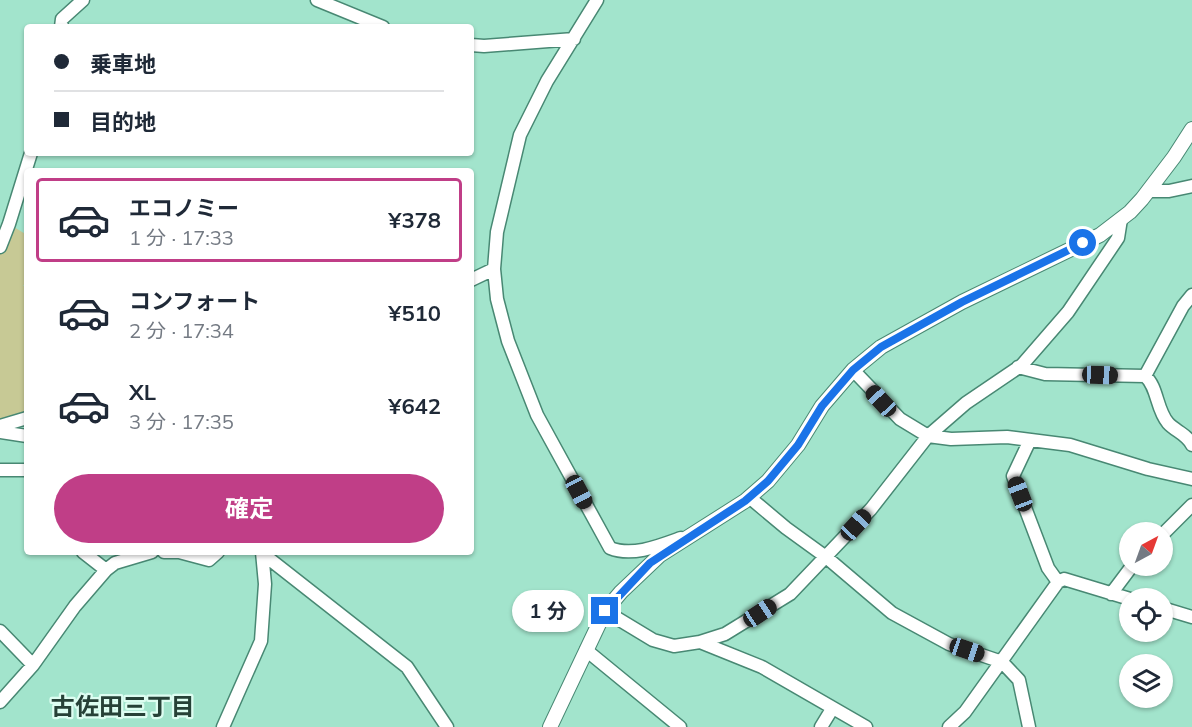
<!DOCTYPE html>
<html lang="ja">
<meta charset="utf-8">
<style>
body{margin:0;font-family:Mulish,"Noto Sans JP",sans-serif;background:#f2f2f3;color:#1f2937;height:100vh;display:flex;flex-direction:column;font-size:22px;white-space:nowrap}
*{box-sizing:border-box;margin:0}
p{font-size:20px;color:#747a83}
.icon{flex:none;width:33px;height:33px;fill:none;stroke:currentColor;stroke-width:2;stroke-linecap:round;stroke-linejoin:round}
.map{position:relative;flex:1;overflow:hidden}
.side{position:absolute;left:24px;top:168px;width:450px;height:387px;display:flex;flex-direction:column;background:#fff;border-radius:6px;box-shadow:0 2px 4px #0004}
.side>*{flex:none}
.guide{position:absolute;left:24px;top:24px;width:450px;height:132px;border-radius:6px;box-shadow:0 2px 4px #0004;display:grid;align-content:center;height:132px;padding:0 30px;background:#fff}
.needle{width:39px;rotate:41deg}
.tools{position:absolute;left:1119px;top:522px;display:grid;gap:12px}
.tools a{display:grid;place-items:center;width:54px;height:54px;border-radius:50%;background:#fff;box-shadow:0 2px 4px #0004;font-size:30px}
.end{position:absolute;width:27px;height:27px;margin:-14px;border:8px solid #1a73e8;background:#fff;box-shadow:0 0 0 3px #fff}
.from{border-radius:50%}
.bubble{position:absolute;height:42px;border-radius:21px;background:#fff;box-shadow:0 2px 4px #0004;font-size:20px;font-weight:700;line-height:42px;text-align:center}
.car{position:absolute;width:18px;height:36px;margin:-18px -9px;border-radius:8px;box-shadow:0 0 4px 2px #0007;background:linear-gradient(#222 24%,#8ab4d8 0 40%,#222 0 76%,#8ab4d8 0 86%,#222 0)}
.guide b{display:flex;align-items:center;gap:21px;height:57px;font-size:22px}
.guide b+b{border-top:2px solid #e0e1e3}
.guide i{width:15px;height:15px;background:#1f2937}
ul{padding:10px 0 0;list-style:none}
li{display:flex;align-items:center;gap:18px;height:84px;margin:0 12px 9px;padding:0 18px;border:3px solid transparent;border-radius:6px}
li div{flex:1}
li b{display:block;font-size:22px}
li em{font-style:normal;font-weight:700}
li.active{border-color:#c03e87}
li>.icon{width:54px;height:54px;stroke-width:1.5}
.primary-button{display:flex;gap:12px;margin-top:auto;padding:12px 30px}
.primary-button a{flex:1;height:69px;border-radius:36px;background:#c03e87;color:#fff;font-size:24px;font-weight:700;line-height:69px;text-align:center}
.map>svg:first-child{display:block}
.green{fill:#c7c995}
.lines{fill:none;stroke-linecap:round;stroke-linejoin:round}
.minor-casing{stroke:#488873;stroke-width:15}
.tertiary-casing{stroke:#488873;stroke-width:16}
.minor{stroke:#fff;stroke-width:12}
.tertiary{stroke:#fff;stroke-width:14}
.route{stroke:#1a73e8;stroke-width:8}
.labels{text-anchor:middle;stroke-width:4.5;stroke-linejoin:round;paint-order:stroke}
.neighbourhood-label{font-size:24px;font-weight:bold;fill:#264137;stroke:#ddfdf1}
</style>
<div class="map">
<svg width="1192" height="727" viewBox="0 0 1192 727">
<rect width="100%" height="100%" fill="#a2e4cc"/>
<!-- green -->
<path class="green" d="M9,224L27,235V281L23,286L27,285V418L0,426V247Z"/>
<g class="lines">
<!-- minor casing -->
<g class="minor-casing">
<path id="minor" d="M317,0L383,27
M597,0L547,81L520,135L497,232L494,269L497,299L508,341L537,415L610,548C632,557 659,546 681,538
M61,27L62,19L83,0
M471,45L484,46L574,39
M1148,191H1169L1192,186
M0,247L9,224L31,153
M471,280L494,269
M1018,367L1045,374L1145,376C1158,387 1156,409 1168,423C1175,431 1187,434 1192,445
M853,370L900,419L928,436L951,439L1007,437L1070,445L1148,469L1192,479
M1145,376L1183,306L1192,295
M0,426L27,418
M0,432L27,436
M1030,440L1013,476L1048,568L1058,582
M0,470H27
M749,497L786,528L826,557L892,613L949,644L1002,662L1019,680L1029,727
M1162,535L1192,505
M83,552L106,570
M164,552H179L209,560L218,552
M263,554L407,667L447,727
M1111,594L1132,566
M1162,608L1192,617
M605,611L653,640L674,646L700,642L725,634L790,594L871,509L928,436L966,403L1022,365L1068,312L1118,238L1121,219
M0,631L33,665
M700,642L762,667L866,727
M586,650L680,727
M0,702L33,665L75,606L106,570L115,563L152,552
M223,727L261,641L265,584L262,552
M821,727L832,709
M949,727L965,712L1058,582L1064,579L1130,599"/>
</g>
<!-- tertiary casing -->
<g class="tertiary-casing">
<path id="tertiary" d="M550,727L605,611L621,592L660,555L745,501L768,481L798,445L822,406L853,370L881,347L962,302L1100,235L1130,212L1142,199L1174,157L1192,129"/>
</g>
<!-- minor -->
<use href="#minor" class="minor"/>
<!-- tertiary -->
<use href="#tertiary" class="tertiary"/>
</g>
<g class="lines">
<!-- route -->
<path class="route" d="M605,611L650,563L745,501L768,481L798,445L822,406L853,370L881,347L962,302L1083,243"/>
</g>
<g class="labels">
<!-- neighbourhood labels -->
<g class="neighbourhood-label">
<text x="123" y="715">古佐田三丁目</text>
</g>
</g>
</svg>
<div class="tools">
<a><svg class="needle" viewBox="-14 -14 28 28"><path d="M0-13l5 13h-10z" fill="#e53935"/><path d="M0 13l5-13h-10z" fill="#747a83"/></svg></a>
<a><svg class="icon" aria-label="locate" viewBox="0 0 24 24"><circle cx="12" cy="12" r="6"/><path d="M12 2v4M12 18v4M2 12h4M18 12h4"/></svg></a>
<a><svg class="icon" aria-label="layers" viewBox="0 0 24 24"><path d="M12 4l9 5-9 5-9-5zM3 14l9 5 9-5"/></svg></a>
</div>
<i class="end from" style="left:1083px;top:243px"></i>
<i class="end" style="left:605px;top:611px"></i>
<div class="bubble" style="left:512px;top:590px;width:72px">1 分</div>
<i class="car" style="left:1100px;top:375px;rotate:92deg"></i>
<i class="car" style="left:881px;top:401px;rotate:317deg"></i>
<i class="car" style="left:579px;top:492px;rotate:152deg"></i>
<i class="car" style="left:1020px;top:494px;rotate:339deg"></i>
<i class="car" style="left:856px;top:525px;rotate:43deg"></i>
<i class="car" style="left:760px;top:613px;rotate:57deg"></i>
<i class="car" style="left:967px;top:650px;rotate:109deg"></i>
<div class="guide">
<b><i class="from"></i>乗車地</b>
<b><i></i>目的地</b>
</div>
<section class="side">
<ul>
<li class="active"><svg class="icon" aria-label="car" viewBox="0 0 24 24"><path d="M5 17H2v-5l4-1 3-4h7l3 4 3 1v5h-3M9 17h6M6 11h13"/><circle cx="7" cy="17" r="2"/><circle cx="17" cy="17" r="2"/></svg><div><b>エコノミー</b><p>1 分 · 17:33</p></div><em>¥378</em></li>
<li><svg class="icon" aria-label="car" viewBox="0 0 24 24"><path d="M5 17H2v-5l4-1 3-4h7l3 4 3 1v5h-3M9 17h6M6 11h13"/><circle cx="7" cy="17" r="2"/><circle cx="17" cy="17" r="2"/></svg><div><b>コンフォート</b><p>2 分 · 17:34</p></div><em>¥510</em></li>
<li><svg class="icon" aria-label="car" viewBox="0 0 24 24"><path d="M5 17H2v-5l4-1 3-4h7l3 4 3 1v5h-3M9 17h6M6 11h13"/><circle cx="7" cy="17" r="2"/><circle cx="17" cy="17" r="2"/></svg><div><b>XL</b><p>3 分 · 17:35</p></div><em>¥642</em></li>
</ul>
<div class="primary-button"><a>確定</a></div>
</section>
</div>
